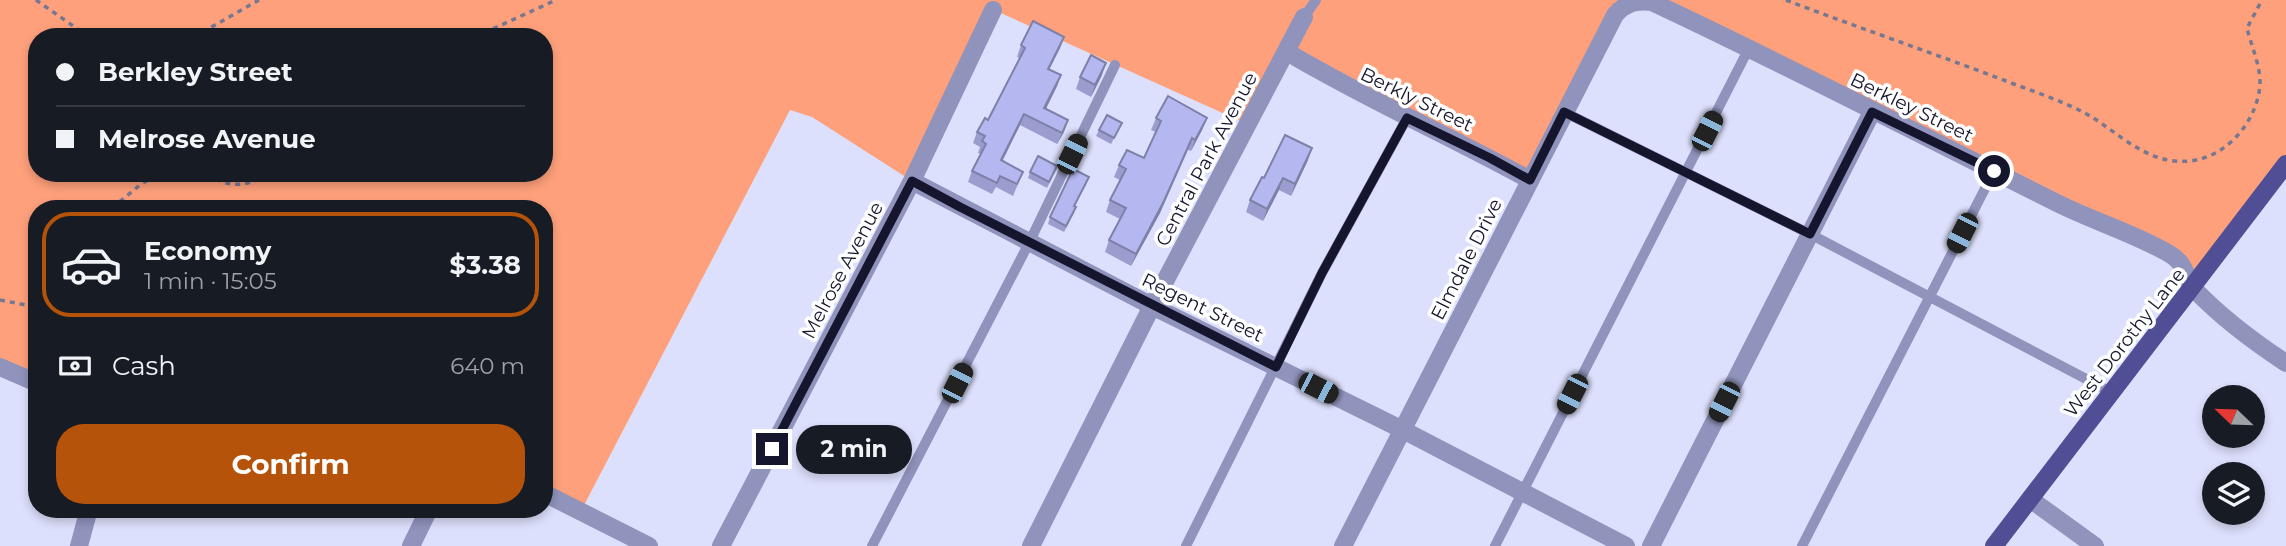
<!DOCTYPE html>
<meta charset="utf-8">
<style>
body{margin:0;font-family:Montserrat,sans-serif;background:#242831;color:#f1f3f6;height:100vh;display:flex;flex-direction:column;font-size:26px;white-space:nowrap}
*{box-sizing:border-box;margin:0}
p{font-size:23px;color:#9ea1a6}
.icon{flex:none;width:38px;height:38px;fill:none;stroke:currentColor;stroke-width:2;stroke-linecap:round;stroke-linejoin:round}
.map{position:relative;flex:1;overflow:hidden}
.panel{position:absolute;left:28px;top:200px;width:525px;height:318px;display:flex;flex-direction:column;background:#171b24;border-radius:28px;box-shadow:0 4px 10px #0003}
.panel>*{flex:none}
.top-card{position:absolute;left:28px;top:28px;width:525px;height:154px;border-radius:28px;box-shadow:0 4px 10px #0003;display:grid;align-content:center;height:154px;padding:0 28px;background:#171b24}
.needle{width:46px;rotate:293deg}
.controls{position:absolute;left:2202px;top:385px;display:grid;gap:14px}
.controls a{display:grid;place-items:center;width:63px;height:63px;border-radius:50%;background:#171b24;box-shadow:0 4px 10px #0003;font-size:35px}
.end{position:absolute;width:32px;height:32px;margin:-16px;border:9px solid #15152e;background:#fff;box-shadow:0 0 0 4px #fff}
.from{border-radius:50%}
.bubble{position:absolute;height:49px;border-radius:24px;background:#171b24;box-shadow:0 4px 10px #0003;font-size:23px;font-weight:700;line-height:49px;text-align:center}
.car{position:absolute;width:21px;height:42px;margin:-21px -10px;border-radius:9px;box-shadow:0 0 5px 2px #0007;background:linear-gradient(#222 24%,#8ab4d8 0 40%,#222 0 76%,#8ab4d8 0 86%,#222 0)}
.top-card b{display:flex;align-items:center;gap:24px;height:66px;font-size:26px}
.top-card b+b{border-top:2px solid #363941}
.top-card i{width:18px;height:18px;background:#f1f3f6}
ul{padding:12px 0 0;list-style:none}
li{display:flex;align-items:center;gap:21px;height:105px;margin:0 14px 10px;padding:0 14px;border:4px solid #363941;border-radius:28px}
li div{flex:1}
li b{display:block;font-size:26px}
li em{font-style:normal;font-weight:700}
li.selected{border-color:#b45309}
li>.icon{width:63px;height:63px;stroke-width:1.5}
.pay{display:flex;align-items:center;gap:18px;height:77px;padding:0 28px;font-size:26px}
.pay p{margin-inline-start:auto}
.cta{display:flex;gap:14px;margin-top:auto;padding:14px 28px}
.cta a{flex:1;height:80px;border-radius:28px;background:#b45309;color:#fff;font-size:28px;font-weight:700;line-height:80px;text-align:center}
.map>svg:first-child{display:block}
.green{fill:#fea07b;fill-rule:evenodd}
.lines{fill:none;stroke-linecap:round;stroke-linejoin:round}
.path{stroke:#767892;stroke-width:3.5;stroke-dasharray:5 5;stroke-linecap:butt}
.service{stroke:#9093bb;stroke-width:10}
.minor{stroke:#9093bb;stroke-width:18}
.primary{stroke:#504f96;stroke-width:18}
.wall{fill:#9b9dce}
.shaded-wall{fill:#7e80a8}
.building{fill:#b4b7f0;stroke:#7e80a8;stroke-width:2}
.route{stroke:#15152e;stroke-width:9}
.labels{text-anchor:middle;stroke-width:7;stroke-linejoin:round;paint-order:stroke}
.street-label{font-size:19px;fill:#15152e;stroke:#fff}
</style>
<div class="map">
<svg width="2286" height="546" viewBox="0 0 2286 546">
<rect width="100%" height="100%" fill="#dde0fc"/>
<!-- green -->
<path class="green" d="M0,0H2286V164L2192,288L2180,262L1652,2L1628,4L1530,180L1288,52L1247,124L994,10L912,181L812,117L790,110L581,511L544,493V208H37V383L0,367ZM37,37H544V173H37Z"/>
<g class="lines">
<!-- path -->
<path class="path" d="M36,0L89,37
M1786,0C1859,28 1933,53 2006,81C2034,92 2064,101 2090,116C2121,135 2149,165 2189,161C2226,158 2257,122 2260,85C2261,67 2251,45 2247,28L2262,0
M194,37L259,0
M475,37L556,0
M208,173C225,189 251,187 268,173
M112,208L140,185L159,173
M0,300L26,305L37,302"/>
<!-- service -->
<path class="service" d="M1304,17L1316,0
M1564,112L1810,234L2111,392
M872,546L1029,243L1115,65
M1186,546L1322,273L1407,118
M1495,546L1749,48
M1802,546L1994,171"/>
<!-- minor -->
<path class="minor" d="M1287,52C1366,99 1450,136 1530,180
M912,181L1152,306L1403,430L1626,546
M0,367L37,383
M544,493L649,546
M2030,499L2095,546
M79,546L89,509
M411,546L429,509
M721,546L912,181L993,10
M1031,546L1152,306L1304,17
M1343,546L1615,15C1625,3 1637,0 1652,2C1789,66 1922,136 2057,203C2093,221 2133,233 2168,253C2189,265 2184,279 2195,290C2222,318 2254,342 2286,363
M1651,546L1872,112"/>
<!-- primary -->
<path class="primary" d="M1994,546L2286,164"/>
</g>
<!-- wall -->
<path class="wall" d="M1064,37L1060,48L1049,69L1061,75L1057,86L1046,109L1064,132L1057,144L1020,125L1002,161L1023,172L1013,196L996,187L992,194L968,182L972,171L981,154L978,153L980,147L973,143L977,132L988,120L1020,58L1017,57L1021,45Z
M1102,75L1091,97L1076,89L1080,77Z
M1156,118H1207L1202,130L1191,151L1188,150L1160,213L1131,266L1105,252L1109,240L1120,219L1106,212L1110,200L1120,180L1114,177L1119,165L1144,158L1156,132L1151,130Z
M1122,123L1111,144L1096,136L1099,130Z
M1308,160L1291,196L1279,190L1263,221L1246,212L1250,200L1264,178Z
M1030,172H1055L1047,188L1028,178Z
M1087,183L1074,207H1076L1074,213L1064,232L1048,224L1050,217Z"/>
<!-- shaded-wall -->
<path class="shaded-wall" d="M1064,37L1060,48L1044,80L1048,69Z
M1106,63L1102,75L1091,97L1095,85Z
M1061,75L1057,86L1040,120L1044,108Z
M1024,114L1020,125L997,172L1001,160Z
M1207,118L1202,130L1191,151L1195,140Z
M1068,120L1064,132L1057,144L1062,133Z
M1192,138L1160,213L1131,266L1136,254Z
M1312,148L1308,160L1291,196L1295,184Z
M1283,178L1279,190L1263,221L1267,209Z"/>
<!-- building -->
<path class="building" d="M1033,21L1064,37L1048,69L1061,75L1044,108L1068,120L1062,133L1024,114L1001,160L1023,172L1017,184L1000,176L997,183L972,171L986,144L982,141L985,136L977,132L985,118L988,120L1025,48L1021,45Z
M1091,55L1106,63L1095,85L1080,77Z
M1168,96L1207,118L1195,140L1192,138L1164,201L1136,254L1109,240L1126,208L1110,200L1126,169L1119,165L1127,150L1144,158L1161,121L1156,118Z
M1107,115L1122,123L1114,138L1099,130Z
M1285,135L1312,148L1295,184L1283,178L1267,209L1250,200L1262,177L1264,178Z
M1038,156L1057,166L1049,182L1030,172Z
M1075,170L1089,177L1074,206L1076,207L1066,226L1050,217L1071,173L1073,174Z"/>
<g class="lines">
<!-- route -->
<path class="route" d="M772,449L912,181L960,207L1276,367L1322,273L1407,118L1490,158L1530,180L1564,112L1810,234L1872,112L1994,171"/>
</g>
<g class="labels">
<!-- street labels -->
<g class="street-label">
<text transform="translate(1417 99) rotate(26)" y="7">Berkly Street</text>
<text transform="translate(1912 107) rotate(26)" y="7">Berkley Street</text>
<text transform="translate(1206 159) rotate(-62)" y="7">Central Park Avenue</text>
<text transform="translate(1466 259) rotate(-63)" y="7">Elmdale Drive</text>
<text transform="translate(842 270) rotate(-62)" y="7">Melrose Avenue</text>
<text transform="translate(1203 307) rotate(26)" y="7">Regent Street</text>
<text transform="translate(2124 342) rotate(-52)" y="7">West Dorothy Lane</text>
</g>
</g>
</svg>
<div class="controls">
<a><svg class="needle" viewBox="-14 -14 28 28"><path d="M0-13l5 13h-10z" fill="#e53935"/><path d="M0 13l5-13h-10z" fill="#9ea1a6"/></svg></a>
<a><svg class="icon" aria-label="layers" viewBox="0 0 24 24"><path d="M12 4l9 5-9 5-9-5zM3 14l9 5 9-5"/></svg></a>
</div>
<i class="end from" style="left:1994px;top:171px"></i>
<i class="end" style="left:772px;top:449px"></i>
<div class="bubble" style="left:796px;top:425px;width:116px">2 min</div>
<i class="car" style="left:1707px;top:131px;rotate:27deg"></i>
<i class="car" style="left:1072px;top:154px;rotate:26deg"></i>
<i class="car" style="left:1962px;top:233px;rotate:207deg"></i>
<i class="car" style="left:957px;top:383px;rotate:27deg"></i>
<i class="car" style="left:1318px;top:388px;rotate:117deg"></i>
<i class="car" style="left:1572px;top:394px;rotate:207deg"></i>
<i class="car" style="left:1724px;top:402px;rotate:207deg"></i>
<div class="top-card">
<b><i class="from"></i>Berkley Street</b>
<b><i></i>Melrose Avenue</b>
</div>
<section class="panel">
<ul>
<li class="selected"><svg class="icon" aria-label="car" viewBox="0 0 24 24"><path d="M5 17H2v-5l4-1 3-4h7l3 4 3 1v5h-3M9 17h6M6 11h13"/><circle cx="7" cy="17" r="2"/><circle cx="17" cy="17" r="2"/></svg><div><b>Economy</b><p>1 min · 15:05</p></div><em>$3.38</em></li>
</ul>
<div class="pay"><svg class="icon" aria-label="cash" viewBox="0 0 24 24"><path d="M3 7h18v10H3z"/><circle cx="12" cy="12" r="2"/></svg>Cash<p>640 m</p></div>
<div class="cta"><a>Confirm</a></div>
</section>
</div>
